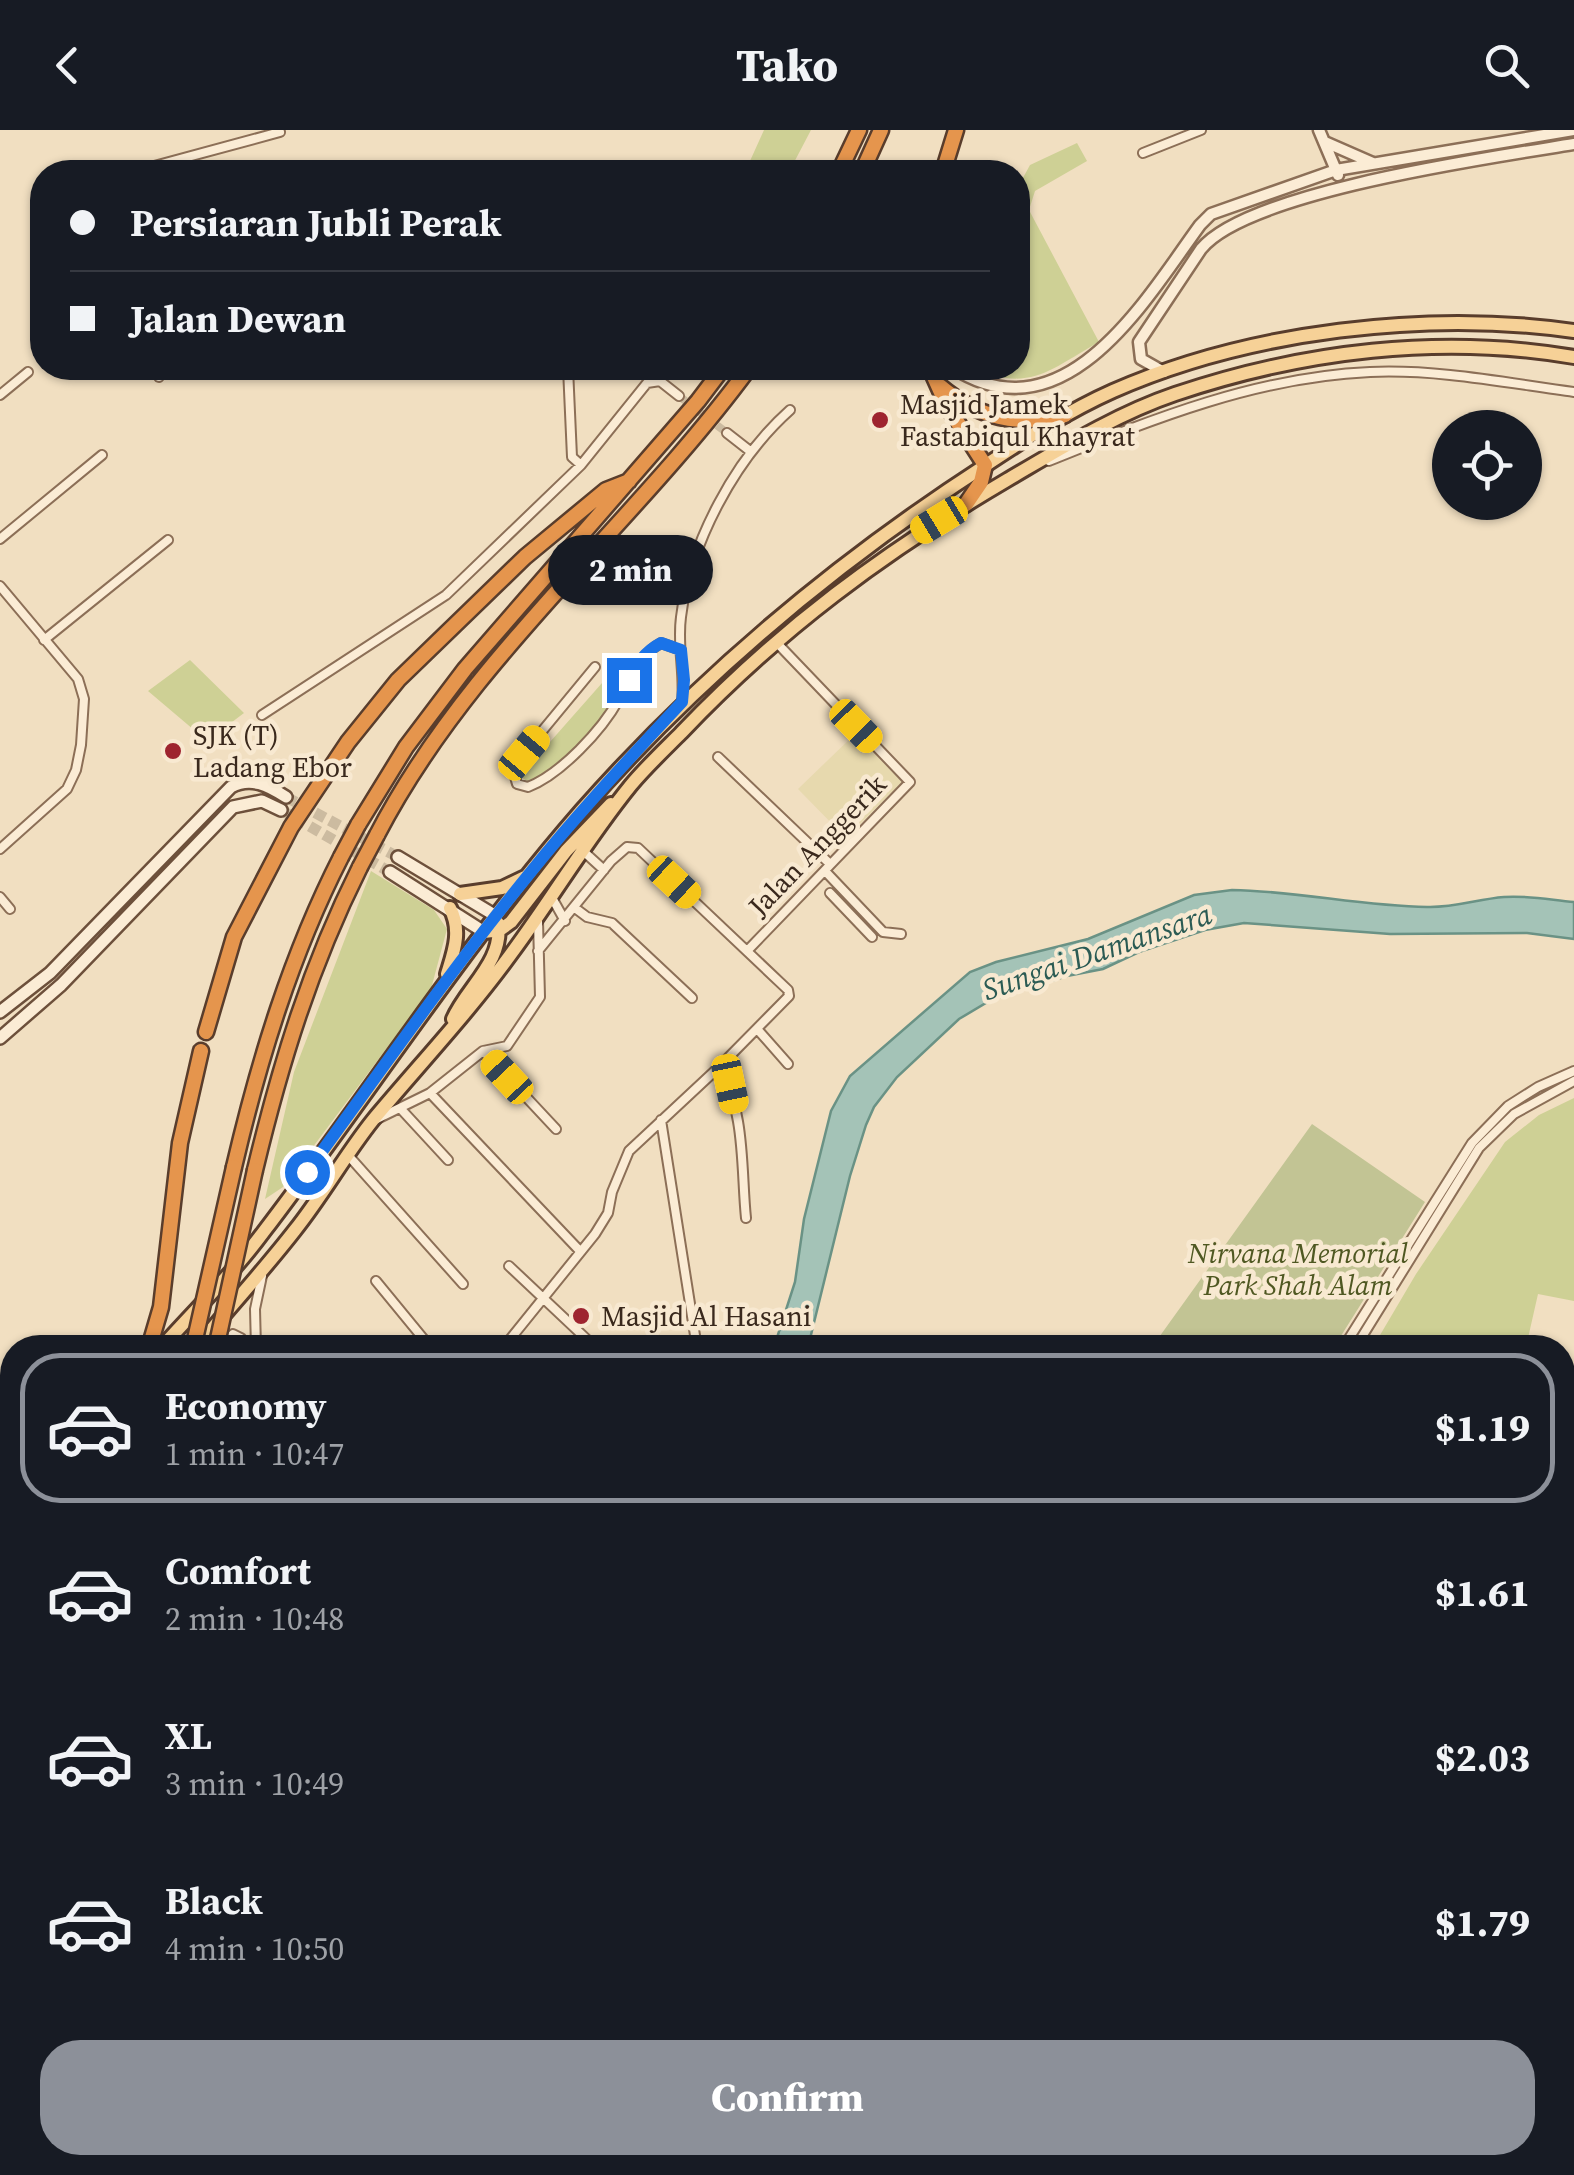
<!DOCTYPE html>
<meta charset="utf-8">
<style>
body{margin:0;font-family:"Source Serif 4",serif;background:#242831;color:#f1f3f6;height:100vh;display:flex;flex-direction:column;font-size:38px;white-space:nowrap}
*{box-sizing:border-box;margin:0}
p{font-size:32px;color:#9ea1a6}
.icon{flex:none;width:55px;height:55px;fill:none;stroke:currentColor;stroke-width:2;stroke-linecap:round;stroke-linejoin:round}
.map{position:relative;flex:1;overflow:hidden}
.sheet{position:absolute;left:0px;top:1205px;width:1575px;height:840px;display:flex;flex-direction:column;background:#171b24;border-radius:40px 40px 0 0;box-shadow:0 2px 8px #0004}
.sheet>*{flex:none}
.hud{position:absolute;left:30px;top:30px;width:1000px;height:220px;border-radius:40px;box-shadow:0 2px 8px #0004;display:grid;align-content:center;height:220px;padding:0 40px;background:#171b24}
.controls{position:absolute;left:1432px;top:280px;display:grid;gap:20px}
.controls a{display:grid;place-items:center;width:110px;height:110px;border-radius:50%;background:#171b24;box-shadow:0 2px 8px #0004;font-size:50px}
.end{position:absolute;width:45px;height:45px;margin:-22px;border:12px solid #1a73e8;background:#fff;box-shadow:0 0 0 5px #fff}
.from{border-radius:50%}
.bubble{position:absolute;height:70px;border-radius:35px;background:#171b24;box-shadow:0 2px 8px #0004;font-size:32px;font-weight:800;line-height:70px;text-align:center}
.car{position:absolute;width:30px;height:60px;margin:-30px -15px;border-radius:12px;box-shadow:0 0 8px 2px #0007;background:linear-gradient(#f5c518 24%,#345 0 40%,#f5c518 0 76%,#345 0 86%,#f5c518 0)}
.hud b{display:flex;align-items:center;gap:35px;height:95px;font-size:38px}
.hud b+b{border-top:2px solid #363941}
.hud i{width:25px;height:25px;background:#f1f3f6}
ul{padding:18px 0 0;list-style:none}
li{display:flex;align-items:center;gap:30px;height:150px;margin:0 20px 15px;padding:0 20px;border:5px solid transparent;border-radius:40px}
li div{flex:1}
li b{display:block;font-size:38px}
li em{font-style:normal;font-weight:800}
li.on{border-color:#8c9099}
li>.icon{width:90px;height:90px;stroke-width:1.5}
.button{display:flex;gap:20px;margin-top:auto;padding:20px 40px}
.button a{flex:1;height:115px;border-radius:40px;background:#8c9099;color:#fff;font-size:40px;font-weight:800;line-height:115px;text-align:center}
header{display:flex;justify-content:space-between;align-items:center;height:130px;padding:0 40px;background:#171b24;font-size:45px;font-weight:800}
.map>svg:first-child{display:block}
.farmland{fill:#e7d9ae}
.green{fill:#ced095}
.cemetery{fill:#c2c494}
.water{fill:#a4c3b7;stroke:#6a9285;stroke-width:2.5}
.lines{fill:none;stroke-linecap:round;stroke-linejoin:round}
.minor-tunnel{stroke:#ccbba0;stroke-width:8;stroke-dasharray:8 4;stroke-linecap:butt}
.secondary-tunnel{stroke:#ccbba0;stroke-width:11;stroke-dasharray:11 5.5;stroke-linecap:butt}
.minor-casing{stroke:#8c6f57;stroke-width:12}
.tertiary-casing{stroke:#8c6f57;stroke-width:15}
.secondary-casing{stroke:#6d503b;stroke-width:16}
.primary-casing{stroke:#593d2c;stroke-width:18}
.motorway-casing{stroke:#593d2c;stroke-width:19}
.minor{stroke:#fbecd5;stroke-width:8}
.tertiary{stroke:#fbecd5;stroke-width:10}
.secondary{stroke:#fbecd5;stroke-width:11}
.primary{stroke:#f6d197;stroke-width:12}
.motorway{stroke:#e5954d;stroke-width:14}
.rail{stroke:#3a291d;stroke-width:2.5;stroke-dasharray:18 18;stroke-linecap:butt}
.motorway-bridge-casing{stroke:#593d2c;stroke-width:19;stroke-linecap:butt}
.motorway-bridge{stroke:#e5954d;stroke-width:14}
.route{stroke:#1a73e8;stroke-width:12}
.poi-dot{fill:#9e242f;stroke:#f8e9d1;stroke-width:4}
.labels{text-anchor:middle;stroke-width:9;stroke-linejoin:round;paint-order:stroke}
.poi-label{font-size:28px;fill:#3a291d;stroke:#f8e9d1;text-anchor:start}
.street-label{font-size:28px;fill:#3a291d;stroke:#f8e9d1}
.park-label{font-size:28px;font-style:italic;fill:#4f5822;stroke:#f8e9d1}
.water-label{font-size:30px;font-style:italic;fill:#2b5b54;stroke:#f8e9d1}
</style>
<header><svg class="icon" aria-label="back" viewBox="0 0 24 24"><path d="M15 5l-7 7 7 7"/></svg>Tako<svg class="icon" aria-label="search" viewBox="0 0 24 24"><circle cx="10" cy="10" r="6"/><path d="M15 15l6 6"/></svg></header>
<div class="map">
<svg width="1574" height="2045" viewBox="0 0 1574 2045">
<rect width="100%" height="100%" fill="#f1dfc1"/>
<!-- farmland -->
<path class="farmland" d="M855,604L902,652L846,708L798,659Z"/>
<!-- green -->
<path class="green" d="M764,0H811L789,42H745Z
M1077,13L1087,31L1035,61L1029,80L1099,212C1046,242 1031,262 969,238H1018V57L1030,35Z
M190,530L244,583L207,611L148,561Z
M617,536L625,541L609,579L557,639L528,652L520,646Z
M371,741L434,780L447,799L431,859L283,1057L265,1069L294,942Z
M1574,968V1171L1538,1164L1526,1217H1373L1416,1144L1505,1012L1539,985Z"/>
<!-- cemetery -->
<path class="cemetery" d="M1312,994L1425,1072L1334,1217H1152Z
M1562,1333L1574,1339V1796L1563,1804Z
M1574,1850V1996L1563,1993L1562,1858Z
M1563,1997L1574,1999V2045H1434L1360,2033L1562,2032Z
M537,2032H1192V2033L991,2039L959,2045H530Z"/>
<!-- water -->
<path class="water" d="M1232,760C1298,761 1361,776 1427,777C1454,778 1478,769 1504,767C1527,765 1551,770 1574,772V809L1527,803L1390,804L1244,793L1205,800L1139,822L1103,839L1067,846L991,870L959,889L897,947L874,977L866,995L850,1046L808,1217H774L795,1152L804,1089L831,981L850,946L970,842L996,832L1088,809L1194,765Z"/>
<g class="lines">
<!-- minor-tunnel -->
<path class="minor-tunnel" d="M679,266L727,303"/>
<!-- secondary-tunnel -->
<path class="secondary-tunnel" d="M286,667L398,727
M281,680L390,742"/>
<!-- minor casing -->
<g class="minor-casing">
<path id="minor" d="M1143,23L1201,0
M132,42L280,2
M568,238L572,327L581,335
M159,247L161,238
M0,265L28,242
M727,303L750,321
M1049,331C1153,289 1256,247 1370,242C1438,239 1507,253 1574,262
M0,409L102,325
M0,456L78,549L84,569L81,615L76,640L67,659L0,719
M44,510L168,410
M595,537L524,623L515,647L517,654L528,657C561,644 602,600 619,569C632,547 638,526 661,513L681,520
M682,572C685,544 677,516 681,487C690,413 735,329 790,280
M262,585L446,465L581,335L647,253L660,251L679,266
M718,627L830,734
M582,720L604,740
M825,741L883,802L901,804
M830,763L872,807
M551,766L565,791
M0,767L10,779
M575,778L587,787L612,793L692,868
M747,821L910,652L776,512
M758,900L788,934
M483,921L556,999
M718,938C746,978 741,1041 746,1088
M430,963L579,1120
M400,978L448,1030
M377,989L430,963L483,921L507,916L540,867L538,791
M661,990L697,1218
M347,1024L463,1154
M509,1136L596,1218
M376,1151L431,1218
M221,1214L233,1204L241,1208L246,1218
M256,1218L255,1179L262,1146
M503,1218L595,1104L608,1083L612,1062L629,1021L718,938L789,866L788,860L638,718L627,717L611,731L538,821
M1343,1218L1472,1013L1508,976L1538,957L1574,941
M1355,1218L1479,1018L1514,984L1574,951
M0,1355L12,1366
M1562,1835L1574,1827"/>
</g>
<!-- tertiary casing -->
<g class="tertiary-casing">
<path id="tertiary" d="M1319,0L1338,45
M1325,12L1373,33
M953,238C1065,310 1146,169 1200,95L1211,84L1336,40L1574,0
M1164,242L1141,229L1139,212L1201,119C1248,61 1495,27 1574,14"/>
</g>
<!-- secondary casing -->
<g class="secondary-casing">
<path id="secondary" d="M398,727L496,786
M390,742L484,802
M0,882L50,843L231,657C251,646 269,656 286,667
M0,908L61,855L233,677L262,671L281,680"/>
</g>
<!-- primary casing -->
<g class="primary-casing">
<path id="primary" d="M460,764L502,758L525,747
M484,802L500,800L511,792L566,721L611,674
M447,844C454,821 462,801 450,778
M453,889C467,857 504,831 498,793
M161,1218C196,1179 234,1142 265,1100C371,961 466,813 581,681C699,547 836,432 986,335C1027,308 1068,281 1113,261C1249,201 1427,180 1574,201
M196,1218C229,1178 264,1140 295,1100C323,1065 345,1025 373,990C419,935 469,882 511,824C552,769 587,709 631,655C646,637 664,620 681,603C780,499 883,423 1007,350C1060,319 1116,284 1175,264C1303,221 1440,204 1574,227
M0,1391L12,1379
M0,1425L12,1412"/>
</g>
<!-- motorway casing -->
<g class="motorway-casing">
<path id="motorway" d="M839,42L859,0
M862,42L881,0
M943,42L956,0
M930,238L947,276L985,335L981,352L966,374
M940,256C978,288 1018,297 1065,285
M358,695L406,617L465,539L698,271L723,238
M377,705C468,529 632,397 749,238
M206,902L234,807L291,697L348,612L398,550L525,427L606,360L629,351
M234,1037C259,930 291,825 341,727
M255,1040C281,932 310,837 360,737
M149,1218L161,1177L180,1013L201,921
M0,1780L12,1751
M0,1830L12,1806"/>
</g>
<!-- minor -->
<use href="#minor" class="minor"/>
<!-- tertiary -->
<use href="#tertiary" class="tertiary"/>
<!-- secondary -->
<use href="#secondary" class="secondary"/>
<!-- primary -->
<use href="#primary" class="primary"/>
<!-- motorway -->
<use href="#motorway" class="motorway"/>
<!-- rail -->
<path class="rail" d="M1075,2045H1200"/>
<!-- motorway-bridge casing -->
<g class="motorway-bridge-casing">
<path id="motorway-bridge" d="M341,727L358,695
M360,737L377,705
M193,1218L234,1037
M216,1218L255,1040"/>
</g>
<!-- motorway-bridge -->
<use href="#motorway-bridge" class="motorway-bridge"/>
</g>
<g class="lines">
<!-- route -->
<path class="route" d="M307,1042C380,942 451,840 530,743C578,683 630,628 682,572L684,550L681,520L661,513C644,522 638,533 629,550"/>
</g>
<!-- markers -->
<g class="poi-dot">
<circle cx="880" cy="290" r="10"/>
<circle cx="173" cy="621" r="10"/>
<circle cx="581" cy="1186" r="10"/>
</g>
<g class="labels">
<!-- poi labels -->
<g class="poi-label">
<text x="900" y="284">Masjid Jamek<tspan x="900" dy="32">Fastabiqul Khayrat</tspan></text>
<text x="193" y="615">SJK (T)<tspan x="193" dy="32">Ladang Ebor</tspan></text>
<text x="601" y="1196">Masjid Al Hasani</text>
</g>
<!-- street labels -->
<g class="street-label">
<text transform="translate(817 715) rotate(-46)" y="10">Jalan Anggerik</text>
</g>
<!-- park labels -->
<g class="park-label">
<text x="1298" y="1133">Nirvana Memorial<tspan x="1298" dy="32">Park Shah Alam</tspan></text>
</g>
<!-- water labels -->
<g class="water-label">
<text transform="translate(1097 822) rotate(-19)" y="10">Sungai Damansara</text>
</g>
</g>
</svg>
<div class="controls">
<a><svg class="icon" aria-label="locate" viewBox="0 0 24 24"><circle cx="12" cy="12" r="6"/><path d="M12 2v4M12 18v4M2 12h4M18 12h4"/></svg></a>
</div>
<i class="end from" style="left:307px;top:1042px"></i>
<i class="end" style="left:629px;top:550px"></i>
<div class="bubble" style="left:548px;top:405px;width:165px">2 min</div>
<i class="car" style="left:939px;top:390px;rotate:239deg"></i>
<i class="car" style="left:856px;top:596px;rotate:136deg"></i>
<i class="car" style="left:524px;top:623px;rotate:40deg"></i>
<i class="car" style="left:674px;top:752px;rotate:133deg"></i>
<i class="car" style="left:507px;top:947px;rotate:317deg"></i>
<i class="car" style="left:730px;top:954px;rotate:168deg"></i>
<div class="hud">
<b><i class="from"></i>Persiaran Jubli Perak</b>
<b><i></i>Jalan Dewan</b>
</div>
<section class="sheet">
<ul>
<li class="on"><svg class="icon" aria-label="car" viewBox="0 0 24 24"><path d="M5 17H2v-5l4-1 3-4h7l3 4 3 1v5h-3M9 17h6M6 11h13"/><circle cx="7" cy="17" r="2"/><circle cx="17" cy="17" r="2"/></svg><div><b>Economy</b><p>1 min · 10:47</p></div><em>$1.19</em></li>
<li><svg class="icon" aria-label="car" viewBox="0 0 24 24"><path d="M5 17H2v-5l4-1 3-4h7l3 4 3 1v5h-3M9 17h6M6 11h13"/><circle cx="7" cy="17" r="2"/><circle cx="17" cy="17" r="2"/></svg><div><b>Comfort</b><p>2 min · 10:48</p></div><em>$1.61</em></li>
<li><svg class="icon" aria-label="car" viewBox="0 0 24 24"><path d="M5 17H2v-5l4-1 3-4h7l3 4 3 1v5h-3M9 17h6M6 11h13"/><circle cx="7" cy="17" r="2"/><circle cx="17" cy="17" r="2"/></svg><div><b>XL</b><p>3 min · 10:49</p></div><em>$2.03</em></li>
<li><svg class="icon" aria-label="car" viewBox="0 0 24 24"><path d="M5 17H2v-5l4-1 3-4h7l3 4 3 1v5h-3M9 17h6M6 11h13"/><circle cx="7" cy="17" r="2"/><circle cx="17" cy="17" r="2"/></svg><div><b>Black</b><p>4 min · 10:50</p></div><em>$1.79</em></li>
</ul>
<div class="button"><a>Confirm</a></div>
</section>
</div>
